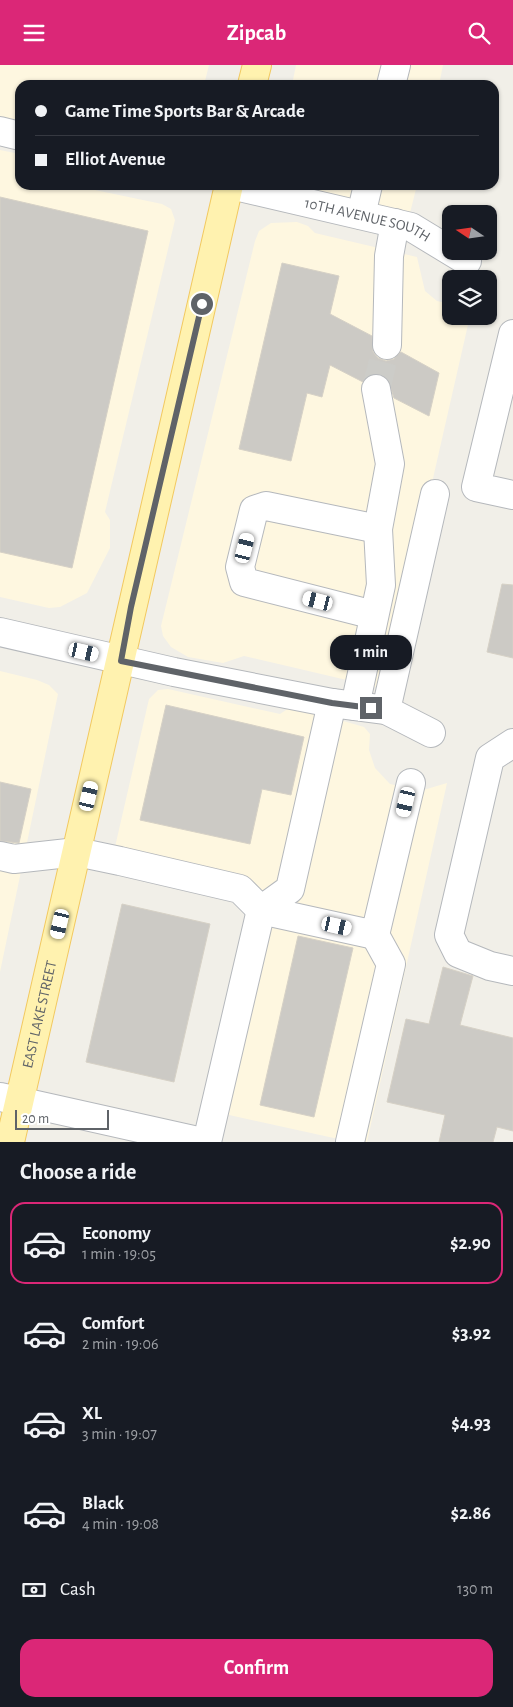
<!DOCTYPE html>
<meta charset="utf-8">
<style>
body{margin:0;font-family:"Alegreya Sans",sans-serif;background:#20242c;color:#f1f3f6;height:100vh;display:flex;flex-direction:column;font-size:19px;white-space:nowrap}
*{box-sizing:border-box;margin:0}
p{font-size:16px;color:#9ea1a6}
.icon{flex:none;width:28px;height:28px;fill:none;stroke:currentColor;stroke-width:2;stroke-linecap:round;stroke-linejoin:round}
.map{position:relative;height:1077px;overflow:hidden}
.details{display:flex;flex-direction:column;background:#171b24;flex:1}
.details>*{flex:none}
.top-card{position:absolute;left:15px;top:15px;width:484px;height:110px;border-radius:15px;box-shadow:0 1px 4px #0004;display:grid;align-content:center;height:110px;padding:0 20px;background:#171b24}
.needle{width:32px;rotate:283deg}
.buttons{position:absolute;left:442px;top:140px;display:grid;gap:10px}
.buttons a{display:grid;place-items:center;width:55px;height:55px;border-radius:10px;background:#171b24;box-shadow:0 1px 4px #0004;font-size:25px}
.scale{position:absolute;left:15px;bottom:12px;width:94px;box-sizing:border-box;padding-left:5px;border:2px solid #5f6368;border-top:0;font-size:14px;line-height:18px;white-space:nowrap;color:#5f6368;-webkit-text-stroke:4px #fff;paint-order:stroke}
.end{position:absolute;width:22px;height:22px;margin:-11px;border:6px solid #5f6368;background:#fff;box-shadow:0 0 0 2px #fff}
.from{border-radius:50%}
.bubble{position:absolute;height:35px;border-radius:15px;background:#171b24;box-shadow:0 1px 4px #0004;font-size:16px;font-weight:700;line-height:35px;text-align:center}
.car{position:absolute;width:15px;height:30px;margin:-15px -8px;border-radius:6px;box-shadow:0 0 4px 1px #0007;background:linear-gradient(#fff 24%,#345 0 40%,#fff 0 76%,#345 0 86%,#fff 0)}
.top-card b{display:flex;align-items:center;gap:18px;height:48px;font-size:19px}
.top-card b+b{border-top:1px solid #363941}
.top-card i{width:12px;height:12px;background:#f1f3f6}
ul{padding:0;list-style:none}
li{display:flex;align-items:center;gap:15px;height:82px;margin:0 10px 8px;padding:0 10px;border:2px solid transparent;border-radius:15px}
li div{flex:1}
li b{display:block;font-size:19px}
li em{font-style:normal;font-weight:700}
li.selected{border-color:#db2777}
li>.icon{width:45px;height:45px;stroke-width:1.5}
h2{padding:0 20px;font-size:22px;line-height:60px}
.pay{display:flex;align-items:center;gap:12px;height:55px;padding:0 20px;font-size:19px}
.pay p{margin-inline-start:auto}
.button{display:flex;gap:10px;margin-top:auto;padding:10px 20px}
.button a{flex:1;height:58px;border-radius:15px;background:#db2777;color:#fff;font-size:20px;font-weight:700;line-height:58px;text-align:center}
header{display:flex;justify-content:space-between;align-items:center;height:65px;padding:0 20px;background:#db2777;color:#fff;font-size:22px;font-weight:700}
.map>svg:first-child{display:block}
.commercial{fill:#fef7e0}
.building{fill:#cccac5;stroke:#d6d1c6}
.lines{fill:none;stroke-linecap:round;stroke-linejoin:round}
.minor-tunnel{stroke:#ccccc8;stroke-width:28;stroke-dasharray:28 14;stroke-linecap:butt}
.minor-casing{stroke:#b5b8bc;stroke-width:30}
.major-casing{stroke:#f2c960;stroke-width:30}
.minor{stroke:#fff;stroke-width:28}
.major{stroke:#fff2af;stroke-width:28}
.route{stroke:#5f6368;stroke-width:6}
.labels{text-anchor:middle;stroke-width:4;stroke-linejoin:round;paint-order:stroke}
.street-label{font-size:15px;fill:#5f6368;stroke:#fff}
</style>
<header><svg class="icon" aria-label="menu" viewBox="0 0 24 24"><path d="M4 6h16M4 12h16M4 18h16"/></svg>Zipcab<svg class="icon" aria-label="search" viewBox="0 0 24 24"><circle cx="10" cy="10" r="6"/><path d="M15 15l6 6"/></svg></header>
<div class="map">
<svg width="513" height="1077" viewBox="0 0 513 1077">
<rect width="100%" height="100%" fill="#f1efe8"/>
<!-- commercial -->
<path class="commercial" d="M0,0H209L205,16L206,20H20V59L0,55Z
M296,0H443L439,20H292Z
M0,85L20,89V120H71L162,139L171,144L175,155L105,447L110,455V483L87,528L60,542L49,543L0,532Z
M279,120H417L410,148Z
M297,157L308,161L315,168L417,192L425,226L437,236L451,239V251H470L385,624L244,591L223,598L188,592L171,582L163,571L161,561L255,176L259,166L271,158Z
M0,606L37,615L49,620L58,629L0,907Z
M168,624L280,649L292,641L364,662L370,669L369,685L375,703L390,719L420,726L447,718L367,1077H352L211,1046L263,826L112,795L149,634L158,625Z"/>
<!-- building -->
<path class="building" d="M0,132L148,166L72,503L0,487Z
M282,198L339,211L330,249L372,271L373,287L378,293L386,296L394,294L401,287L439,308L429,351L394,333L388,314L382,309H373L366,312L363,317L330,300L322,332L307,328L291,396L239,384Z
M502,519L513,520V593L487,587Z
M166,640L304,672L291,730L262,724L250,779L140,755Z
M0,717L31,724L19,778L0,776Z
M122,839L210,859L174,1017L86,997Z
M298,871L353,883L314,1052L260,1040Z
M443,902L473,911L460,960L513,973V1066L497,1062L493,1077H439L445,1050L387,1037L406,954L429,959Z"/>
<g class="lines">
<!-- minor-tunnel -->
<path class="minor-tunnel" d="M376,324L387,280"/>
<!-- minor casing -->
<g class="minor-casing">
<g id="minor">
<path d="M391,20L396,0"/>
<path d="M0,66L20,71"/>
<path id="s1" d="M231,120L411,162L467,196"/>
<path d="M361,150L368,120"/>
<path d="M513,269L476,422L513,430"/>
<path d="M387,280L389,191L395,158"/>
<path d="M374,550L244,517L240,502L254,445L266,441L378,464"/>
<path d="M0,567L174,607L332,638L386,645L431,668"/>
<path d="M355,641L381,520L378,464L390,399L376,324"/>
<path d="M386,645L435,429"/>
<path d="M513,678L490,693L449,870L458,888L490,901L513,906"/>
<path d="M0,791L14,794L77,787L120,796L240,824L261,845L290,824L332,638"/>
<path d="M0,1032L202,1077"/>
<path d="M207,1077L261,845L375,870L411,718"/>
<path d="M350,1077L391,899L375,870"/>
</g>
</g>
<!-- major casing -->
<g class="major-casing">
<g id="major">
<path d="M252,20L257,0"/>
<path id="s2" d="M10,1077L229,120"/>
</g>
</g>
<!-- minor -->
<use href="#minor" class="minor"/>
<!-- major -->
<use href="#major" class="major"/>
</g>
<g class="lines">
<!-- route -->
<path class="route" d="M202,239L131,542L121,596L332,638L371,643"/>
</g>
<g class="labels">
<!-- street labels -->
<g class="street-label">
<text dy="5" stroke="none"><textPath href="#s1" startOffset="141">10TH AVENUE SOUTH</textPath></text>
<text dy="5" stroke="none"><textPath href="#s2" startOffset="131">EAST LAKE STREET</textPath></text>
</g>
</g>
</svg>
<div class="buttons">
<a><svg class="needle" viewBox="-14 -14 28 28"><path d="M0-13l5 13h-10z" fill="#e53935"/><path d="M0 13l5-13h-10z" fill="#9ea1a6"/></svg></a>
<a><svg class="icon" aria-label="layers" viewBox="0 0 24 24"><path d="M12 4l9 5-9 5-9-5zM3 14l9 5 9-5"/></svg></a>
</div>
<div class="scale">20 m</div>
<i class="end from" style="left:202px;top:239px"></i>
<i class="end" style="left:371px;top:643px"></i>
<div class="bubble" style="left:330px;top:570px;width:82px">1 min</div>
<i class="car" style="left:245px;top:483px;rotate:14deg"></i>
<i class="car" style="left:318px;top:536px;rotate:284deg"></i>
<i class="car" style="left:84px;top:587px;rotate:103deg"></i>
<i class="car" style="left:89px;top:731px;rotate:13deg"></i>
<i class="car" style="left:406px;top:737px;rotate:193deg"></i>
<i class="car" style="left:60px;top:859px;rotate:193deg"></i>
<i class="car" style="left:337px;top:861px;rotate:103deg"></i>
<div class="top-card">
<b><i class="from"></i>Game Time Sports Bar &amp; Arcade</b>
<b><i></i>Elliot Avenue</b>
</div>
</div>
<section class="details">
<h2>Choose a ride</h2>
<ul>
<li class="selected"><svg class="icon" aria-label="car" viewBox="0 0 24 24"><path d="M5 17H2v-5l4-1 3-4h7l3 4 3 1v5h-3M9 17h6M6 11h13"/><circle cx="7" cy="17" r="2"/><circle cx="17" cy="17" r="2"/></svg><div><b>Economy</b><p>1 min · 19:05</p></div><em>$2.90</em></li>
<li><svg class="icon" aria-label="car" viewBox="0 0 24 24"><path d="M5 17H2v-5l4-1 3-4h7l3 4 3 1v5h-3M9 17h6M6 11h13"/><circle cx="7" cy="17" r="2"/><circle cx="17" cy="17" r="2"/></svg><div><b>Comfort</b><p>2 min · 19:06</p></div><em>$3.92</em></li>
<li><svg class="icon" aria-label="car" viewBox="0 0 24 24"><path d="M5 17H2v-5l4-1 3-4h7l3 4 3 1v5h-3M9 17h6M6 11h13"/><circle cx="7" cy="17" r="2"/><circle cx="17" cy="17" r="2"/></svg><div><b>XL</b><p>3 min · 19:07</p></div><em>$4.93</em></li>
<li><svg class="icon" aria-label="car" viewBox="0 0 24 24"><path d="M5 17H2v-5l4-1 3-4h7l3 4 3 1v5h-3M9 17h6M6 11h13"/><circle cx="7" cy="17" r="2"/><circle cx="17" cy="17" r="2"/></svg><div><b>Black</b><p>4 min · 19:08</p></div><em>$2.86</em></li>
</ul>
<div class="pay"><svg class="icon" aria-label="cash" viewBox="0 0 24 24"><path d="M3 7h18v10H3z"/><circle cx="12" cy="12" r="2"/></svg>Cash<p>130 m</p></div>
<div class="button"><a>Confirm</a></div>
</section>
